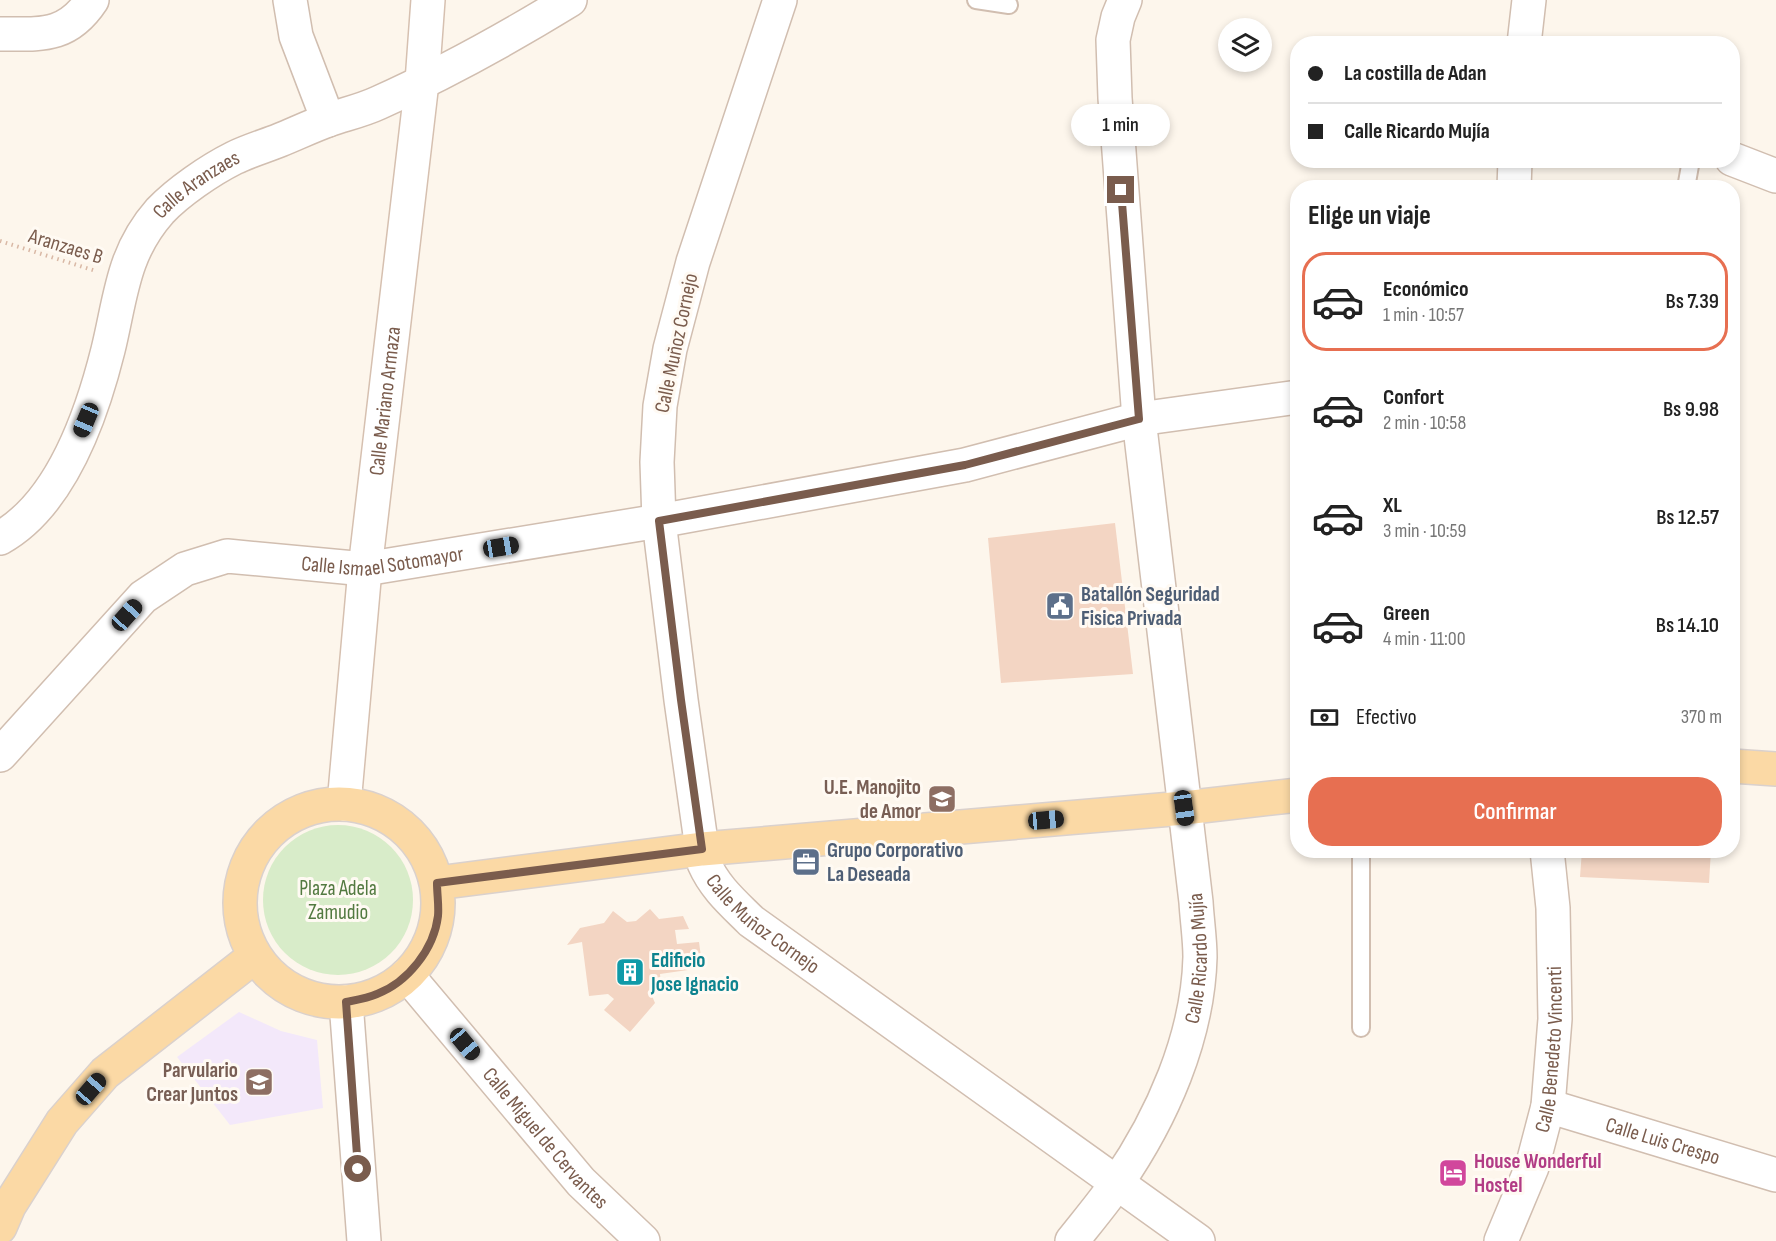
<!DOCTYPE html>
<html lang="es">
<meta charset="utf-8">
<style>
body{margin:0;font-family:"Sofia Sans Condensed",sans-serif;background:#f2f2f2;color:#222;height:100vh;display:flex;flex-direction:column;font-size:22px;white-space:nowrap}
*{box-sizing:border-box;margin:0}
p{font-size:20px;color:#767676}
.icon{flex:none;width:33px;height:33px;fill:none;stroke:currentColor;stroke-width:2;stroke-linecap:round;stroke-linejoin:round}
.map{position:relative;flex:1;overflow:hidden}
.drawer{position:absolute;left:1290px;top:180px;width:450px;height:678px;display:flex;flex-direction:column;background:#fff;border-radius:24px;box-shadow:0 3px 9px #0003}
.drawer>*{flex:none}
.banner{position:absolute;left:1290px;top:36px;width:450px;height:132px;border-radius:24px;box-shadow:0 3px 9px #0003;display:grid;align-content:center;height:132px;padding:0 18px;background:#fff}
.fabs{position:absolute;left:1218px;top:18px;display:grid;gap:12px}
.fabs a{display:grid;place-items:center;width:54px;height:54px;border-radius:50%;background:#fff;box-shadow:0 3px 9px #0003;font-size:30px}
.end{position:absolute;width:27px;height:27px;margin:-14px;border:8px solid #7a5c4d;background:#fff;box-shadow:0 0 0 3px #fff}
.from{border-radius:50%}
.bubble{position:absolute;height:42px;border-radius:21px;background:#fff;box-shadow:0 3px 9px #0003;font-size:20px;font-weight:600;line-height:42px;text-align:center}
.car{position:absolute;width:18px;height:36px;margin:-18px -9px;border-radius:8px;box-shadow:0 0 4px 2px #0007;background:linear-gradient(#222 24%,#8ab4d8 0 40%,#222 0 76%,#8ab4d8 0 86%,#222 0)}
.banner b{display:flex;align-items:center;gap:21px;height:57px;font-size:22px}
.banner b+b{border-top:2px solid #e0e0e0}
.banner i{width:15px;height:15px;background:#222}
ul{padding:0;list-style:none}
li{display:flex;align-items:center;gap:18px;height:99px;margin:0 12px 9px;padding:0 6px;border:3px solid transparent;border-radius:24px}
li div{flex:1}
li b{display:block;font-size:22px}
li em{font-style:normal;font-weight:600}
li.active{border-color:#e76f51}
li>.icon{width:54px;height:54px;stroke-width:1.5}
h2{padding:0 18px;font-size:27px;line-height:72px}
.pay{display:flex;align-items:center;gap:15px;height:66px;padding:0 18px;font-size:22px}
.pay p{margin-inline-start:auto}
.primary-button{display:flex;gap:12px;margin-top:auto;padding:12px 18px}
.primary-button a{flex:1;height:69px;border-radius:24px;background:#e76f51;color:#fff;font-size:24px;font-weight:600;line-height:69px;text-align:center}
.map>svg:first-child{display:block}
.education{fill:#f3e8fa}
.green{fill:#d8ecc9}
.building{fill:#f3d5c3}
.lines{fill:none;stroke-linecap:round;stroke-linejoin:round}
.lane-casing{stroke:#d1beb0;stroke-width:20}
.street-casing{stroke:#d1beb0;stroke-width:36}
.secondary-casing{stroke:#d6c0b0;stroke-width:36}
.primary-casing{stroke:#dad1cd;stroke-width:36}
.path{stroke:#d9b8a5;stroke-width:4;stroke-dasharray:1.5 4.5;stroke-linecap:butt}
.lane{stroke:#fff;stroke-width:16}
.street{stroke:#fff;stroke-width:33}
.secondary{stroke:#fff;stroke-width:33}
.primary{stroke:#fbd9a5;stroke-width:33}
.route{stroke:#7a5c4d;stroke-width:8}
.labels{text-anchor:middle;stroke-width:6;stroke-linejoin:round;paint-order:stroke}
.street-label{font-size:21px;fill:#7a5c4d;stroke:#fffaf3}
.service-label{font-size:21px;font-weight:bold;fill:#4e5e75;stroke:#fffaf3;text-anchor:start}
.education-label{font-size:21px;font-weight:bold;fill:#785e54;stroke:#fffaf3;text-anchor:end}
.park-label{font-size:21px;fill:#537a41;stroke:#fffaf3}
.culture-label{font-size:21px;font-weight:bold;fill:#0d838f;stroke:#fffaf3;text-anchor:start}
.hotel-label{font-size:21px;font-weight:bold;fill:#b23c85;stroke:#fffaf3;text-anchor:start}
</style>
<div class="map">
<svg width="1776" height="1241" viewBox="0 0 1776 1241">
<rect width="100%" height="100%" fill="#fdf6ec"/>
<!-- education -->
<path class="education" d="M239,1012L281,1031L317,1040L323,1108L230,1125L177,1057Z"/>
<!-- green -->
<path class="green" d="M263 900a75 75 0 1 1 150 0a75 75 0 1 1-150 0Z"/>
<!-- building -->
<path class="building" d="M1115,523L1133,674L1001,683L988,538Z
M1582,850H1711L1709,883L1580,877Z
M650,909L659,919L683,916L689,929L675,930L677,944L699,942L701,957L686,958L688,970L660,974L661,987L652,996L655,1003L630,1032L604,1010L614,999L608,994L589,996L582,942L567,945L580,928L604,923L613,911L627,922L636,921Z"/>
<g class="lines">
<!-- lane casing -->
<g class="lane-casing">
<path id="lane" d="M976,0L1009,5
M1686,188L1691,160
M1361,1028V850"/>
</g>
<!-- street casing -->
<g class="street-casing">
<g id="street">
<path d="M290,0L296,36L328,120"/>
<path id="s1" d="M780,0L693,262L670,349L660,406L657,462L659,521L681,700L704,863C715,888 733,903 751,921L1198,1241"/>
<path d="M0,34C41,34 67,38 92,0"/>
<path d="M1524,44L1529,0"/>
<path d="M1732,159L1776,176"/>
<path d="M1514,188L1515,160"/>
<path id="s2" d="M0,538C61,504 92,414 108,350C121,297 122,254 160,211C178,192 210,170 234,158C248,151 265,146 280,140C297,133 314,125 331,119C346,114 363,110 378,103C445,73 508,38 570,0"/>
<path id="s3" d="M0,755L143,597L185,569L227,556L365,569L659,521L965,465L1139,419L1298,397"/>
<path id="s4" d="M407,975L581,1182L643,1241"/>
<path d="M346,1002L364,1241"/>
<path id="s5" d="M1548,1106L1776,1175"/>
<path id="s6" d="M1072,1241C1087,1222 1103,1203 1117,1183C1162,1118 1198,1037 1200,957C1200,939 1197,920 1196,902L1139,419L1115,98L1113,40L1118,17L1125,0"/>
<path id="s7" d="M1501,1241L1532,1167L1548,1106L1555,1019L1553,908L1547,850"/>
</g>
</g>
<!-- secondary casing -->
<g class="secondary-casing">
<g id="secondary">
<path id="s8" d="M344,804L365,569L422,82L428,0"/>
</g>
</g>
<!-- primary casing -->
<g class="primary-casing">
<path id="primary" d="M1732,766L1776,769
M240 903a99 99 0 1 1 198 0a99 99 0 1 1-198 0Z
M437,883L702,849L1184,808L1298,795
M0,1227L9,1206L62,1122L105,1073L255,956"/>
</g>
<!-- path -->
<path class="path" d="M0,241L96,271"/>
<!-- lane -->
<use href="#lane" class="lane"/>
<!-- street -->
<use href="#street" class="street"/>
<!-- secondary -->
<use href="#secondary" class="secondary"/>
<!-- primary -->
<use href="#primary" class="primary"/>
</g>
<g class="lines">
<!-- route -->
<path class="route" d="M358,1169L346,1002C356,1000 368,998 377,994C408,982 434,949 438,916C439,905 437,894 437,883L702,849L681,700L659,521L965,465L1139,419L1121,190"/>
</g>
<!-- icons -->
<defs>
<g id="civic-square" transform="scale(1.5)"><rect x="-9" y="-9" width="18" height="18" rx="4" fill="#5c6f8a" stroke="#fffaf3"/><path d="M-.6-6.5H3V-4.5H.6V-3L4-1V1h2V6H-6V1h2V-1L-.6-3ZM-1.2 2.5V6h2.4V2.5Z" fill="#fff"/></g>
<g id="school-square" transform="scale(1.5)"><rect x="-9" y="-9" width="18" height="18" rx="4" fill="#8d6e63" stroke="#fffaf3"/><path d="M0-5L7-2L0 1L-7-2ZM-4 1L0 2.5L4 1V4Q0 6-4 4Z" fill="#fff"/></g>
<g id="office-square" transform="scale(1.5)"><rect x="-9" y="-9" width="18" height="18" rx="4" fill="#5c6f8a" stroke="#fffaf3"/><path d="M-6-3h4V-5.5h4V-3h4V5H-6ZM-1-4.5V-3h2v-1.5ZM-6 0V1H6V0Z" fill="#fff"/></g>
<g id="building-square" transform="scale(1.5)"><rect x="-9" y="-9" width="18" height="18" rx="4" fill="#0f9aa8" stroke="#fffaf3"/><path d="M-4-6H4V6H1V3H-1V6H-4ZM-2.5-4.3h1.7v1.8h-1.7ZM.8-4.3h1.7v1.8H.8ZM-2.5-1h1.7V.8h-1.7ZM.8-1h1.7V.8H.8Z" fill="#fff"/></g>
<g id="hotel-square" transform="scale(1.5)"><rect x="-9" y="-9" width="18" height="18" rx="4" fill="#d1479c" stroke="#fffaf3"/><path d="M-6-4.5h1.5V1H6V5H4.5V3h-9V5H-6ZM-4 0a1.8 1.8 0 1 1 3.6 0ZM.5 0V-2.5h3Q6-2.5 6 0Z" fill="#fff"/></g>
</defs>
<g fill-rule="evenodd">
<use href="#civic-square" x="1060" y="606"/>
<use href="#school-square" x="942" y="799"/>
<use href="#office-square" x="806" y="862"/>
<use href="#building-square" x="630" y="972"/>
<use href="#school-square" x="259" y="1082"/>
<use href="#hotel-square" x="1453" y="1173"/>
</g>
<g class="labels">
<!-- street labels -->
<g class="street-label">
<text dy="7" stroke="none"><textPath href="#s2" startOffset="418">Calle Aranzaes</textPath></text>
<text transform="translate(66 246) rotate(17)" y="7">Aranzaes B</text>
<text transform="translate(676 343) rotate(-78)" y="7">Calle Muñoz Cornejo</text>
<text dy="7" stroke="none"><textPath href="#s8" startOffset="405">Calle Mariano Armaza</textPath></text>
<text dy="7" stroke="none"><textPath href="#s3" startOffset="464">Calle Ismael Sotomayor</textPath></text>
<text dy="7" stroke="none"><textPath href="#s1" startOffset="970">Calle Muñoz Cornejo</textPath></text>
<text dy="7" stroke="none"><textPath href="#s6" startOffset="316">Calle Ricardo Mujía</textPath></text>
<text dy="7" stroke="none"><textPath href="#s7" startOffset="200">Calle Benedeto Vincenti</textPath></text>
<text dy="7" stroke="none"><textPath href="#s4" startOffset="214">Calle Miguel de Cervantes</textPath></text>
<text dy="7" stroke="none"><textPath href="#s5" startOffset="120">Calle Luis Crespo</textPath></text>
</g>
<!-- service labels -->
<g class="service-label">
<text x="1081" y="601">Batallón Seguridad<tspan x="1081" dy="24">Fisica Privada</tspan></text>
<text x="827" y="857">Grupo Corporativo<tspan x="827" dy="24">La Deseada</tspan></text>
</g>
<!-- education labels -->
<g class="education-label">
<text x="921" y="794">U.E. Manojito<tspan x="921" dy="24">de Amor</tspan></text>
<text x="238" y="1077">Parvulario<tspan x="238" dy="24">Crear Juntos</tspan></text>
</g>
<!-- park labels -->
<g class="park-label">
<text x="338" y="895">Plaza Adela<tspan x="338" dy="24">Zamudio</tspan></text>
</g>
<!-- culture labels -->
<g class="culture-label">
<text x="651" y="967">Edificio<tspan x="651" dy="24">Jose Ignacio</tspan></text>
</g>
<!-- hotel labels -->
<g class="hotel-label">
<text x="1474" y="1168">House Wonderful<tspan x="1474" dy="24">Hostel</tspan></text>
</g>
</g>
</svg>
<div class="fabs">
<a><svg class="icon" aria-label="layers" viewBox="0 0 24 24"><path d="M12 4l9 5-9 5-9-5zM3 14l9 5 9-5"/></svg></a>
</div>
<i class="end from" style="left:358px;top:1169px"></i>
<i class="end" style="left:1121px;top:190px"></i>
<div class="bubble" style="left:1071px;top:104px;width:99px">1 min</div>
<i class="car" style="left:86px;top:420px;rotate:203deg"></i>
<i class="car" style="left:501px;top:547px;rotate:81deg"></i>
<i class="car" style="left:127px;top:615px;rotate:42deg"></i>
<i class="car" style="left:1184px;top:808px;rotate:172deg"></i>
<i class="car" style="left:1046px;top:820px;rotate:85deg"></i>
<i class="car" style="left:465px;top:1044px;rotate:140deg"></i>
<i class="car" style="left:91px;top:1089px;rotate:41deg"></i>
<div class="banner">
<b><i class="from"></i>La costilla de Adan</b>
<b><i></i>Calle Ricardo Mujía</b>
</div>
<section class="drawer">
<h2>Elige un viaje</h2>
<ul>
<li class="active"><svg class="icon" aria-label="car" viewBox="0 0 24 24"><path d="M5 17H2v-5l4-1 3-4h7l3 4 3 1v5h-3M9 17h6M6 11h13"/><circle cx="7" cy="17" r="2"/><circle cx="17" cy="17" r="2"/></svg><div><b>Económico</b><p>1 min · 10:57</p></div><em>Bs 7.39</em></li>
<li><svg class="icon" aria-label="car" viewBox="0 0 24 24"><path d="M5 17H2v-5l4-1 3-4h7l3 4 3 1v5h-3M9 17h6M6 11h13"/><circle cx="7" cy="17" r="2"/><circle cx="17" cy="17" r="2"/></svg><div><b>Confort</b><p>2 min · 10:58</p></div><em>Bs 9.98</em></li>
<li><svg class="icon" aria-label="car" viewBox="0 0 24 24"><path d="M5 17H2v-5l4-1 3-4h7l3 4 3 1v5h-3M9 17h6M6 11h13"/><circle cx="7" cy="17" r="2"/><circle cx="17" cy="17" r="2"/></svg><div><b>XL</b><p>3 min · 10:59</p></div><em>Bs 12.57</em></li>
<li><svg class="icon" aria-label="car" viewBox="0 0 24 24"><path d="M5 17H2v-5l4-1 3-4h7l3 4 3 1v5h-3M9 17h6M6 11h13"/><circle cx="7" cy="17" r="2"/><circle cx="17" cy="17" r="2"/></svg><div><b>Green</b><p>4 min · 11:00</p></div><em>Bs 14.10</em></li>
</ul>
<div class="pay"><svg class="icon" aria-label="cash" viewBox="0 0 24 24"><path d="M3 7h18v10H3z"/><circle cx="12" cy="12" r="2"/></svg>Efectivo<p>370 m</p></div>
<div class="primary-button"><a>Confirmar</a></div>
</section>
</div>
